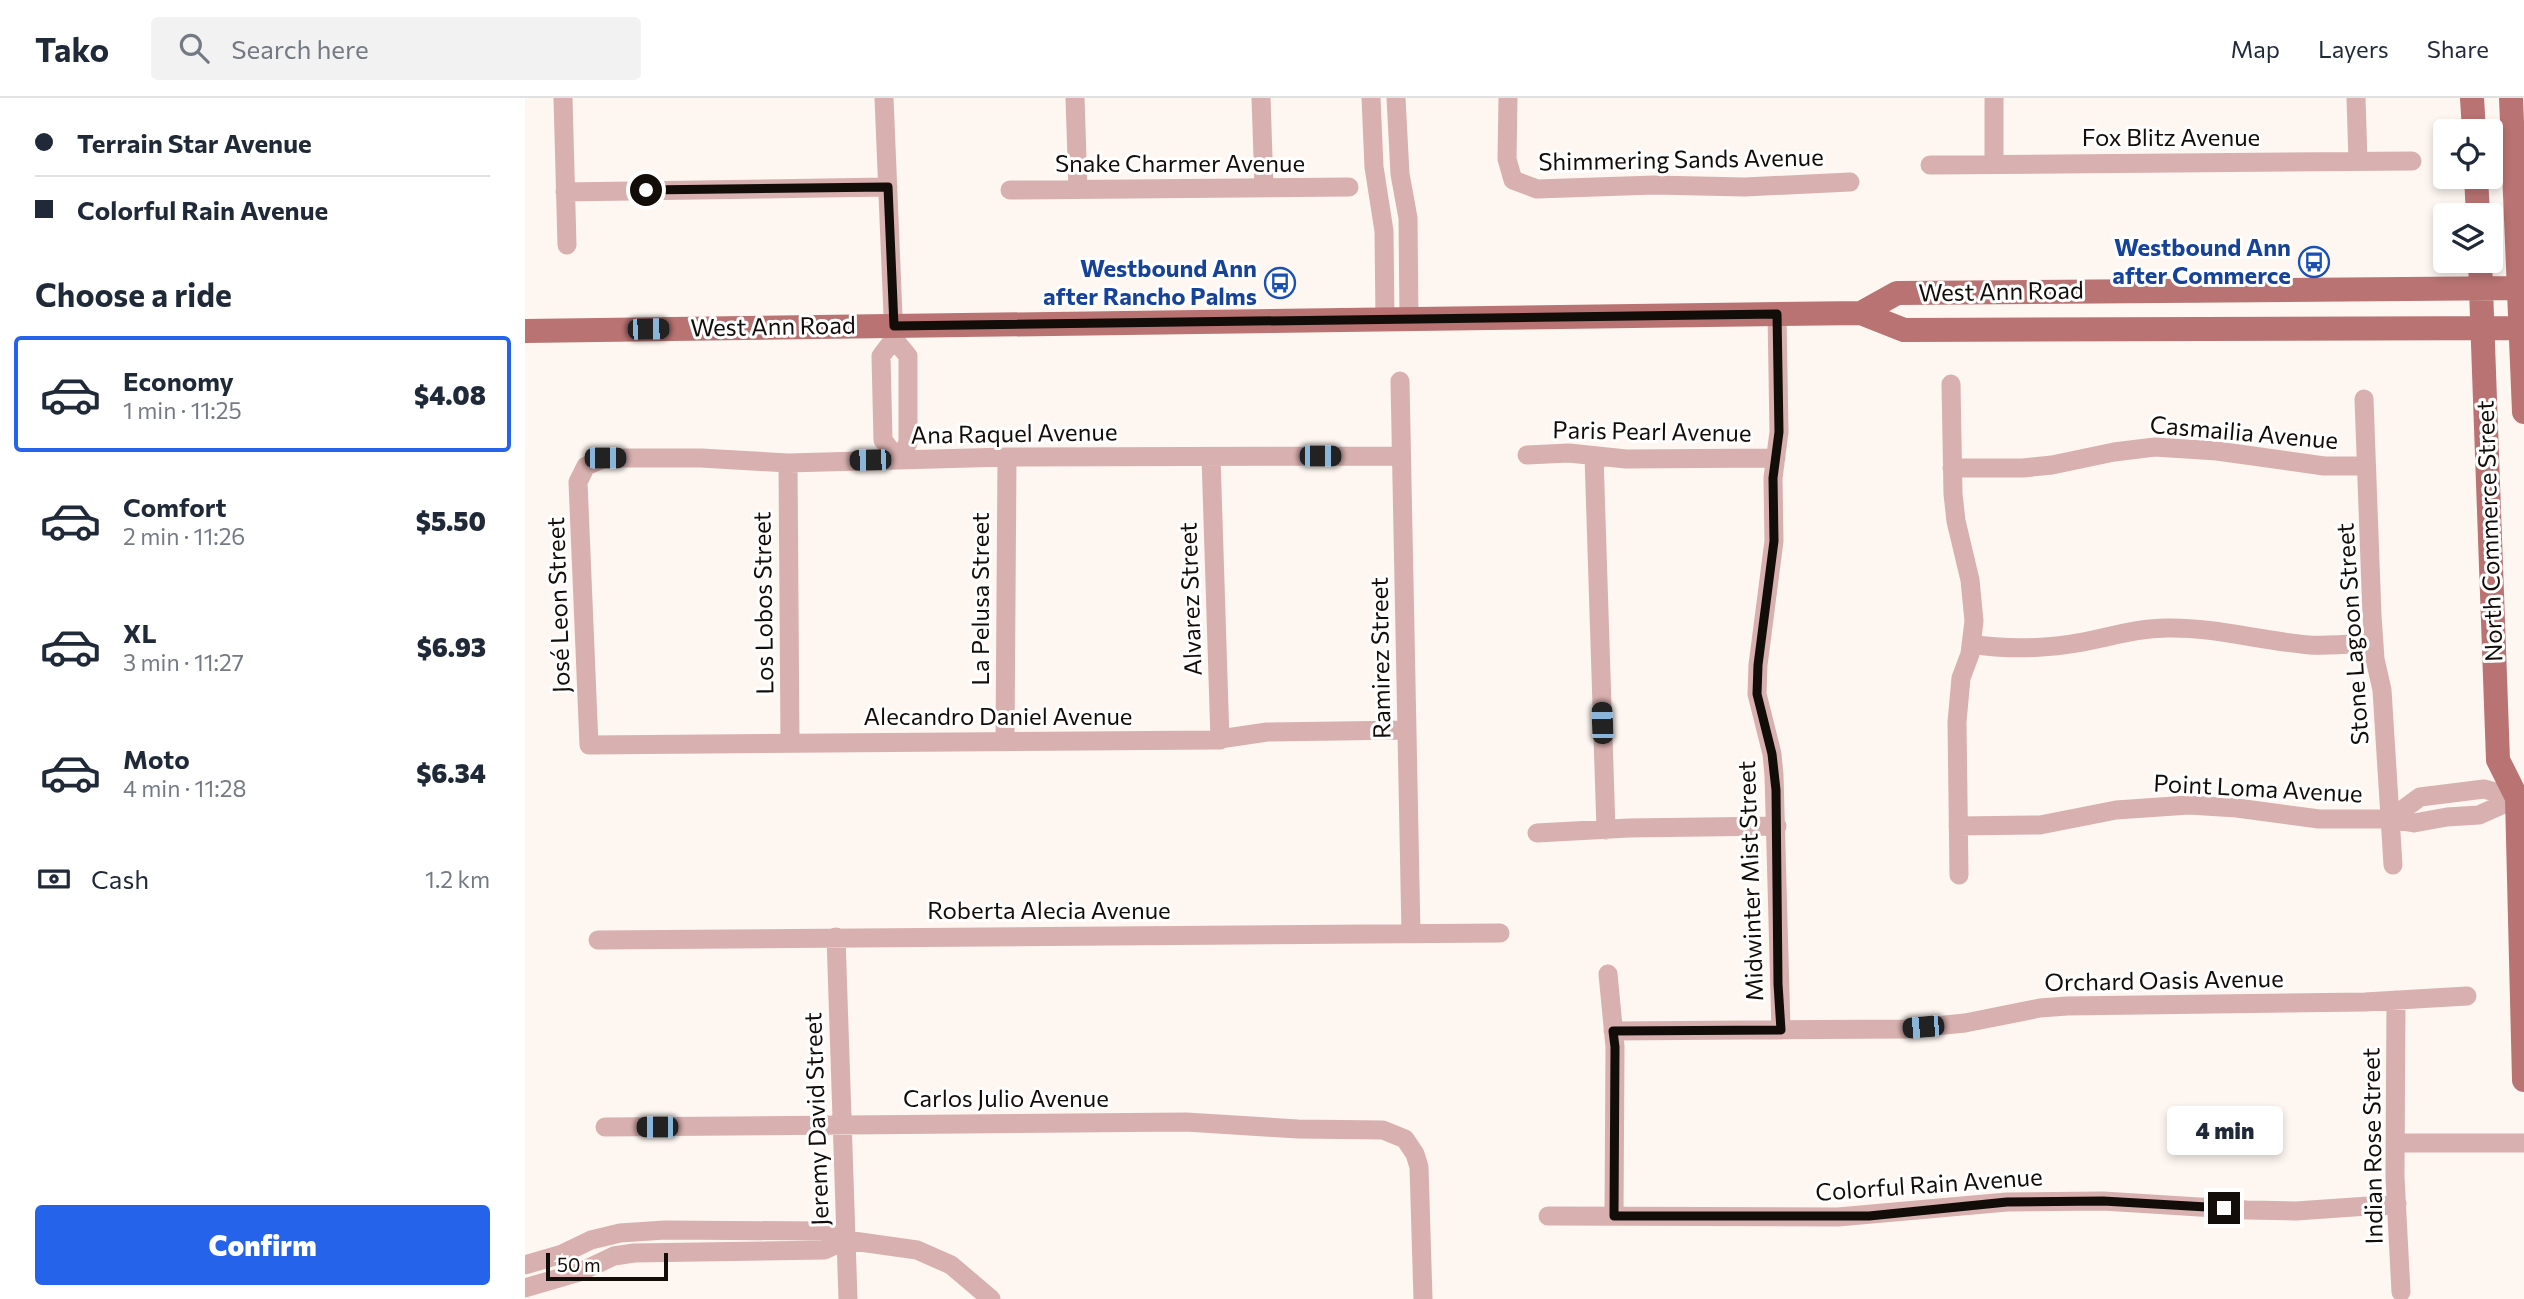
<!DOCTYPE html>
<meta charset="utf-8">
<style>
body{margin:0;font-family:Commissioner,sans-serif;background:#f2f2f3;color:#1f2937;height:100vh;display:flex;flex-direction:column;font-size:26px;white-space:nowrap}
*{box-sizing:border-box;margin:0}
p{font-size:23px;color:#747a83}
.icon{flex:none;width:38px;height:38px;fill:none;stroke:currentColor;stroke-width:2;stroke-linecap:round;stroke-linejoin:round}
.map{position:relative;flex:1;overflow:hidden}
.drawer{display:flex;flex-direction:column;background:#fff;width:525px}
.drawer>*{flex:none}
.hud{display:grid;align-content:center;height:154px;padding:0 35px;background:#fff}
.buttons{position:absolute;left:1908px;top:21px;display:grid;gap:14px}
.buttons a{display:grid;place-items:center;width:70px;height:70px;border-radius:7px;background:#fff;box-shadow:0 4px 10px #0003;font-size:35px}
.scale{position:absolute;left:21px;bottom:18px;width:122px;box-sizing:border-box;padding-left:7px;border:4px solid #120d09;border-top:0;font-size:19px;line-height:24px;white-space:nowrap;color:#120d09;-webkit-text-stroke:5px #fff;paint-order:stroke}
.end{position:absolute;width:32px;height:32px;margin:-16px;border:9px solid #120d09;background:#fff;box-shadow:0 0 0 4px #fff}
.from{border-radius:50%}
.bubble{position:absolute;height:49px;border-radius:7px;background:#fff;box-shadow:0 4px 10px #0003;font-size:23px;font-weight:800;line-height:49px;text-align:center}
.car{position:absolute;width:21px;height:42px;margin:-21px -10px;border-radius:9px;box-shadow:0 0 5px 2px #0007;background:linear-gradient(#222 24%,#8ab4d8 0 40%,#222 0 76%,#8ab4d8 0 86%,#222 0)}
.hud b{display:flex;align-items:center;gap:24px;height:66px;font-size:26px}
.hud b+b{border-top:2px solid #e0e1e3}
.hud i{width:18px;height:18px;background:#1f2937}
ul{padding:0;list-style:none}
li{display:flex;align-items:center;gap:21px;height:116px;margin:0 14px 10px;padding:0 21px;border:4px solid transparent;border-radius:7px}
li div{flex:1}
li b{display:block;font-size:26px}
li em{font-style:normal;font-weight:800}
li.selected{border-color:#2563eb}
li>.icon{width:63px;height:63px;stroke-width:1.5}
h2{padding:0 35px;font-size:32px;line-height:84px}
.pay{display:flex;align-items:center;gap:18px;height:77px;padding:0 35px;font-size:26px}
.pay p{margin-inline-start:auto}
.primary-button{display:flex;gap:14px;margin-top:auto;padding:14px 35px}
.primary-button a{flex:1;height:80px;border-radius:7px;background:#2563eb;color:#fff;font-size:28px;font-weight:800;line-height:80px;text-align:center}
header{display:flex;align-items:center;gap:42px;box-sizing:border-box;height:98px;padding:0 35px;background:#fff;border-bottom:2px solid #e0e1e3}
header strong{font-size:33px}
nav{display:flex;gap:38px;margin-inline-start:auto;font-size:24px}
.search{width:490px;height:63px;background:#f2f2f3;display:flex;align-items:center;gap:18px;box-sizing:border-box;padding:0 24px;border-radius:7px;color:#747a83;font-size:26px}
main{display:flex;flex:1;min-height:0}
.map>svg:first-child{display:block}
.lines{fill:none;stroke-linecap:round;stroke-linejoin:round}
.minor{stroke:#d8b0af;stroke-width:19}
.major{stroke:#b87372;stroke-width:24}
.route{stroke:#120d09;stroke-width:9}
.labels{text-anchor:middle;stroke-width:6;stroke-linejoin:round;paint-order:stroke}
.street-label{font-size:24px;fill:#120d09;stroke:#fff}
.transit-label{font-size:24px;font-weight:bold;fill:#164399;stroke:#fff;text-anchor:end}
</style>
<header>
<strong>Tako</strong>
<div class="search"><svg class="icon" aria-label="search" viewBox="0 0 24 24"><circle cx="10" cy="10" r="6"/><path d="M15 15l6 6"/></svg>Search here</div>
<nav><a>Map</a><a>Layers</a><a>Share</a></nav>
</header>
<main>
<section class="drawer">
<div class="hud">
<b><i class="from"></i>Terrain Star Avenue</b>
<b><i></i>Colorful Rain Avenue</b>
</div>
<h2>Choose a ride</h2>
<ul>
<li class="selected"><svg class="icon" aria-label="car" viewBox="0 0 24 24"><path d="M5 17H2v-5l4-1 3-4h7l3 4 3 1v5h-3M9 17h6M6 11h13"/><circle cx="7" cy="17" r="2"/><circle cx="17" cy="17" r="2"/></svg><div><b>Economy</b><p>1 min · 11:25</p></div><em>$4.08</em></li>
<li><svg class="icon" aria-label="car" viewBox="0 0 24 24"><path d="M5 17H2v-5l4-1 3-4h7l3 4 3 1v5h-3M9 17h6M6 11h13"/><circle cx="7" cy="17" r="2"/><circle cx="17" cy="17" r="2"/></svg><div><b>Comfort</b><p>2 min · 11:26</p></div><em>$5.50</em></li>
<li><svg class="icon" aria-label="car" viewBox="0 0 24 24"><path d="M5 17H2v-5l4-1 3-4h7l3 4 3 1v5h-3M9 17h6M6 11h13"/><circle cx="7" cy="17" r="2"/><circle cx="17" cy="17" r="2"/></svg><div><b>XL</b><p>3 min · 11:27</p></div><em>$6.93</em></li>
<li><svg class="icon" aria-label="car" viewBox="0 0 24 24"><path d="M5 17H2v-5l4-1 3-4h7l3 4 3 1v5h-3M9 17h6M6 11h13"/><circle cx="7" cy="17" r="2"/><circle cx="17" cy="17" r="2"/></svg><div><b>Moto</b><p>4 min · 11:28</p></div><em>$6.34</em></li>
</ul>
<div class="pay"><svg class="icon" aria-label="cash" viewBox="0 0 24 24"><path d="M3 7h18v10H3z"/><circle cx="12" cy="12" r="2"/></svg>Cash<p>1.2 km</p></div>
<div class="primary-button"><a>Confirm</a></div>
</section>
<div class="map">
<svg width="1999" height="1201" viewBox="0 0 1999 1201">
<rect width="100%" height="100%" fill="#fdf6f1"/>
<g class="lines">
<!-- minor -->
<path class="minor" d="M38,0L42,147
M359,0L369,241L356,258L358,342L373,362L383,345V258L369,241
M550,0L553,91
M736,0L739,89
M846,0L849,69L859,133L860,221
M871,0L875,76L883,120L884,221
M983,0L982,61L988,82L1012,91L1129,87L1220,89L1325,84
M1831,0L1833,63
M1469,66V0
M1405,67L1887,63
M485,92L824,89
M40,94L363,89
M1252,216L1254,334L1248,380L1249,443L1233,567L1232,596L1247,656L1249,677L1256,932
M875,283L886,836
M1426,286L1428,396L1431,423L1445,482L1449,523L1445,556L1436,580L1432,624L1434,777
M1839,301L1847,518L1850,561L1857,592L1868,767
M1002,357L1044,355L1101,361L1251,360
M876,358L482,359L263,365L176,360H80L61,368L53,384L64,647L688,642L742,634L882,632
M1069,358L1081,732
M686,359L695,642
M263,365L265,645
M1427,370H1498L1527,367L1589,354L1630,349L1692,353L1799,368H1841
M1446,546C1484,552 1520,551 1558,544C1586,539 1612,530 1642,530C1690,529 1736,543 1785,547C1806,548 1828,546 1849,545
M480,643L482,359
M1959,691L1992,700L1954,717L1922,719L1889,725L1865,721L1895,699Z
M1433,728L1515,727L1591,712L1664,707L1712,710L1794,721H1865
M1012,735L1104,730L1252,728
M311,839L323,1201
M73,842L975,835
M1083,876L1090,949L1089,1117
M1871,902L1870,1079L1876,1194
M1088,933L1380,931L1440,925L1515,910L1542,908L1840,904L1942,898
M80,1029L661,1024L773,1031L858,1032L880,1041L890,1056L894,1069L898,1201
M1870,1045H1999
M1023,1118L1313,1119L1482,1104L1578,1103L1722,1112L1771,1113L1872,1106
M0,1167L37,1156L66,1142L95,1135L140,1132L298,1133L321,1142L392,1152L426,1167L466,1201
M0,1190L55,1174L89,1158L109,1155L299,1152L321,1142"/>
<!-- major -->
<path class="major" d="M1947,0L1949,33
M1986,0L1999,314
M1951,79L1953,117
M1955,163L1973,662L1992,700L1999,982
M1336,215L1372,195L1999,190
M0,233L1336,215L1379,232L1999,230"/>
</g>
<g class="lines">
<!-- route -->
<path class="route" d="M121,92L363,89L369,228L1252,216L1254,334L1248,380L1249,443L1233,567L1232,596L1247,656L1251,692L1253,886L1256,932L1088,933L1090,949L1089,1118H1344L1482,1104L1578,1103L1699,1110"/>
</g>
<!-- icons -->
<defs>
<g id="bus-ring" transform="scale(1.575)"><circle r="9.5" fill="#fff" stroke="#1a4fb4" stroke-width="1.5"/><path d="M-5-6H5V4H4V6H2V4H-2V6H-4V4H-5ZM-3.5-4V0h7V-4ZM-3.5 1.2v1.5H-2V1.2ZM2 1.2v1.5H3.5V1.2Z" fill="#1a4fb4"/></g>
</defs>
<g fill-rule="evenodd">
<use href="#bus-ring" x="1789" y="164"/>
<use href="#bus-ring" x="755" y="185"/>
</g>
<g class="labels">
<!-- street labels -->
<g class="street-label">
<text x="1646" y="48">Fox Blitz Avenue</text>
<text transform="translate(1156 62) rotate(-1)" y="8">Shimmering Sands Avenue</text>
<text x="655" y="74">Snake Charmer Avenue</text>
<text transform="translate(1476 194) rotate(-1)" y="8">West Ann Road</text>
<text transform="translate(248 229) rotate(-1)" y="8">West Ann Road</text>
<text transform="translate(1127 334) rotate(1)" y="8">Paris Pearl Avenue</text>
<text transform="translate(1719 335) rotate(5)" y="8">Casmailia Avenue</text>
<text transform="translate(489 336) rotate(-1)" y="8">Ana Raquel Avenue</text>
<text transform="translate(1965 433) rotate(-92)" y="8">North Commerce Street</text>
<text transform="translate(456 501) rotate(-90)" y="8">La Pelusa Street</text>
<text transform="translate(666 501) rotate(-92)" y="8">Alvarez Street</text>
<text transform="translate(239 505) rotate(-91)" y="8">Los Lobos Street</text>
<text transform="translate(34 507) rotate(-92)" y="8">José Leon Street</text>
<text transform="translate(1828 536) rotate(-94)" y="8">Stone Lagoon Street</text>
<text transform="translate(856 560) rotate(-91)" y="8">Ramirez Street</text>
<text x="473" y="627">Alecandro Daniel Avenue</text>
<text transform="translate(1733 691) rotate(3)" y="8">Point Loma Avenue</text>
<text transform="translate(1226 783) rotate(-92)" y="8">Midwinter Mist Street</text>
<text x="524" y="821">Roberta Alecia Avenue</text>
<text transform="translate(1639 883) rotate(-1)" y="8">Orchard Oasis Avenue</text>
<text x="481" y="1009">Carlos Julio Avenue</text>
<text transform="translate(292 1021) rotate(-92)" y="8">Jeremy David Street</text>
<text transform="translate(1848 1048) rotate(-91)" y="8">Indian Rose Street</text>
<text transform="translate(1404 1087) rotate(-4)" y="8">Colorful Rain Avenue</text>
</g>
<!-- transit labels -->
<g class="transit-label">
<text x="1766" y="158">Westbound Ann<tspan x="1766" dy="28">after Commerce</tspan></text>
<text x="732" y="179">Westbound Ann<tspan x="732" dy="28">after Rancho Palms</tspan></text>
</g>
</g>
</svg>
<div class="buttons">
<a><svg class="icon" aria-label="locate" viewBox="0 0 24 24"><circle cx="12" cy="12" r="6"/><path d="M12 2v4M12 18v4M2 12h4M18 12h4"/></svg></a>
<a><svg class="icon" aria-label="layers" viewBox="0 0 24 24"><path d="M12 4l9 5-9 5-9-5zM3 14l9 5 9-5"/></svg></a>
</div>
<div class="scale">50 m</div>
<i class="end from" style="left:121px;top:92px"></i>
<i class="end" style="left:1699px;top:1110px"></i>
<div class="bubble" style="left:1642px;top:1008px;width:116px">4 min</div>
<i class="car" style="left:123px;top:231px;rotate:89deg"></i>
<i class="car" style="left:795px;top:358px;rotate:90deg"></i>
<i class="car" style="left:80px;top:360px;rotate:90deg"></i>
<i class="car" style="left:345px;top:362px;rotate:269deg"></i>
<i class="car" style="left:1077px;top:625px;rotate:358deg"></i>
<i class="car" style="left:1398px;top:929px;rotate:265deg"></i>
<i class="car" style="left:132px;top:1029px;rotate:270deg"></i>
</div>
</main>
